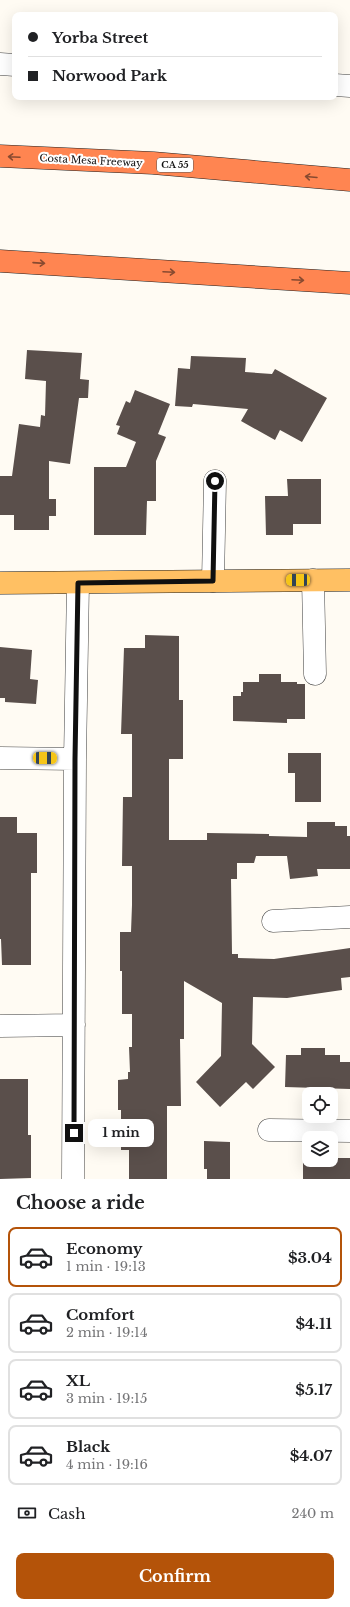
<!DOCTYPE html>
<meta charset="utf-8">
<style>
body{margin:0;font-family:"Libre Baskerville",serif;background:#f2f2f2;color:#202124;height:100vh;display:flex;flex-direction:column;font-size:15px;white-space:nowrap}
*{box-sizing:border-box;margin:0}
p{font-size:13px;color:#757577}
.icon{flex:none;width:22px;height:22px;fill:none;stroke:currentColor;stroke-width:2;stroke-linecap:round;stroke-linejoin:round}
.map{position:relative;height:1179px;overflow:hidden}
.sheet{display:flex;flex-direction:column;background:#fff;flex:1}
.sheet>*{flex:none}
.banner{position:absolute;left:12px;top:12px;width:326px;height:88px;border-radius:8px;box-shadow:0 4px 16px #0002;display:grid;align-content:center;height:88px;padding:0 16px;background:#fff}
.controls{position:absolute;left:302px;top:1087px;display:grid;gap:8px}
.controls a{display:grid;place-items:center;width:36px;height:36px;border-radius:8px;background:#fff;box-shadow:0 4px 16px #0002;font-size:20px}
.end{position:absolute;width:18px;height:18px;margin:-9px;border:5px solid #101010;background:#fff;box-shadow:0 0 0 2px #fff}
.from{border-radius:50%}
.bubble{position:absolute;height:28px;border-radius:8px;background:#fff;box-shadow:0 4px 16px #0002;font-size:13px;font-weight:700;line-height:28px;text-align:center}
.car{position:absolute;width:12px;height:24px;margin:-12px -6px;border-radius:5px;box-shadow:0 0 3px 1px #0007;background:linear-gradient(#f5c518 24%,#345 0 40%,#f5c518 0 76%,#345 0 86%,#f5c518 0)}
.banner b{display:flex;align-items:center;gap:14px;height:38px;font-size:15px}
.banner b+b{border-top:1px solid #e0e0e0}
.banner i{width:10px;height:10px;background:#202124}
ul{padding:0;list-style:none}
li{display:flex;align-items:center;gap:12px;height:60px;margin:0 8px 6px;padding:0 8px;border:2px solid #e0e0e0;border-radius:8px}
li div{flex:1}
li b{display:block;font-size:15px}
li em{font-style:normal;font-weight:700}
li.active{border-color:#b45309}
li>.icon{width:36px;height:36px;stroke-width:1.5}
h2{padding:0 16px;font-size:18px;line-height:48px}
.pay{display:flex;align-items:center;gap:10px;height:44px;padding:0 16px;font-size:15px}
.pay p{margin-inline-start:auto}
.cta{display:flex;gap:8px;margin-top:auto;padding:8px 16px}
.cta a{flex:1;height:46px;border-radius:8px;background:#b45309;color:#fff;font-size:16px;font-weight:700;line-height:46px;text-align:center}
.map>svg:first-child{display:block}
.building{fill:#5a4f4b}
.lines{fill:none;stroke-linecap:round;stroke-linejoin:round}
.minor-casing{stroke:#434343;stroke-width:23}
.major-casing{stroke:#212121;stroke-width:23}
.highway-casing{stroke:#212121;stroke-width:23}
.minor{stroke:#fff;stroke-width:22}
.major{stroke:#ffc063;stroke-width:22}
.highway{stroke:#ff8551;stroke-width:22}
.oneway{stroke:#884a30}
.route{stroke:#101010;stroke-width:5}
.labels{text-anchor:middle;stroke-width:4;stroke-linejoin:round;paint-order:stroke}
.shield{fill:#fff;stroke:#585858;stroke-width:1}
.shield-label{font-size:9px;font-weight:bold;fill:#101010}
.street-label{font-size:10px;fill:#101010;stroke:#fff}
</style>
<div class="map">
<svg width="350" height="1179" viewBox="0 0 350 1179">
<rect width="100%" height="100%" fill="#fffbf3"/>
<!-- building -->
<path class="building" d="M27,350L82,353L80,379L89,380L88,398H79L70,464L49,461V499H56V516H49V530H14V515H0V476H12L19,424L40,427L41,415L45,416L46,381L25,379Z
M191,356L246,358L245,372L272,374L275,369L327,398L302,442L280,430L275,440L241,421L248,409L193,404L192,407L175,406L178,368L190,369Z
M135,390L170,404L158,434L166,437L156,461V501H147L146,535H94V467H126L136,442L117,434L120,426L116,425L126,401L130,403Z
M287,479H321V524H293V535H266L265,496H288Z
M145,635L179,636V700H183V759H169V840H207V833L269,834V836L307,837V822H335V826H347V836H350V869H317L318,876L290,879L287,856H256L254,863H237V879H231L232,954H238V958L274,959L350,948V977L341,978L342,990L287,998L253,997L252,1044L275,1067L253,1089L246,1082L220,1107L196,1082L221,1056L222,1003L184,981V1039H180L181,1106H167V1179H129V1150H121V1110H118V1080L128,1079V1072H130L129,1047H132V1014H122V971H120V932H131L132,905V866H122L123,797H132V734H121L124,648H145Z
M0,647L32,650L30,679L38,680L36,704L5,702V698H0Z
M259,674H281V682H297V684H305V719H287V723L233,721V696H241V692H243V682H259Z
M288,753H321V802H295V773H288Z
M0,817H17V833H37V873H31V965H2L1,939H0Z
M301,1048H325V1055H340V1062H350V1089L285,1087L286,1055H301Z
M0,1079H28V1135H31V1178L0,1179Z
M204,1141L230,1142V1179H207V1169H204Z
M303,1158H309V1160H331V1158H350V1179H303Z"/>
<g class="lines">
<!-- minor casing -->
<g class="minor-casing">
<path id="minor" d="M0,64L15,65
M335,85L350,86
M313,580L315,674
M213,581L215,481
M0,758L75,759
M273,921L350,917
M0,1026L74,1025
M269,1130L350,1131
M73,1179L75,759L78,583"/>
</g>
<!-- major casing -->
<g class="major-casing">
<path id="major" d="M0,583L350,580"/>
</g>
<!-- highway casing -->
<g class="highway-casing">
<path id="highway" d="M0,156L153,163L350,180
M0,261L350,283"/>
</g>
<!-- minor -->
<use href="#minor" class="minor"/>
<!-- major -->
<use href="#major" class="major"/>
<!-- highway -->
<use href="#highway" class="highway"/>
</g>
<!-- one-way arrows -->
<defs><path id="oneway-shaft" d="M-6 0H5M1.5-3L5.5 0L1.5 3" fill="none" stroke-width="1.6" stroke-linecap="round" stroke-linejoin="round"/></defs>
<g class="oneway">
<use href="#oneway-shaft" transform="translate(14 157) rotate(-177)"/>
<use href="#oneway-shaft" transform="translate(311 177) rotate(-175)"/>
<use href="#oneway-shaft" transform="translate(39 263) rotate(4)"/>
<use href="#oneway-shaft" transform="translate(169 272) rotate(3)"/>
<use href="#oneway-shaft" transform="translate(298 280) rotate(3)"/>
</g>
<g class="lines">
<!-- route -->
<path class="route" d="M74,1133L75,759L78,583L213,581L215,481"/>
</g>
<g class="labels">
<!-- shield labels -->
<rect class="shield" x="157" y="158" width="36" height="14" rx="3"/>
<g class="shield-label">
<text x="175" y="168">CA 55</text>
</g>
<!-- street labels -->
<g class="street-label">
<text transform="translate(91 160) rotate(3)" y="4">Costa Mesa Freeway</text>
</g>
</g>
</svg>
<div class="controls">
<a><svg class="icon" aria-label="locate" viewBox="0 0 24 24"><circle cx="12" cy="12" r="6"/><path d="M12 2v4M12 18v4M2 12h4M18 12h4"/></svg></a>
<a><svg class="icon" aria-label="layers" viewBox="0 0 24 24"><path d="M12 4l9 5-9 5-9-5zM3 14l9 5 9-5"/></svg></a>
</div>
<i class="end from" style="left:215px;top:481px"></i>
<i class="end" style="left:74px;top:1133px"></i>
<div class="bubble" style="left:88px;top:1119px;width:66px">1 min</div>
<i class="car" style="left:298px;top:580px;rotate:270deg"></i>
<i class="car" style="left:45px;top:758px;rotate:91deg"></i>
<div class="banner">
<b><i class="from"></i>Yorba Street</b>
<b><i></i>Norwood Park</b>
</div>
</div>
<section class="sheet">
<h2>Choose a ride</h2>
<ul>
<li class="active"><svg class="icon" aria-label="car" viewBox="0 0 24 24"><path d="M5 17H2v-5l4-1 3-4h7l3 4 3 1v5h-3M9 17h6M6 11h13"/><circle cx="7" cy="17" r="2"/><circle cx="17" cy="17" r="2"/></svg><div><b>Economy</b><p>1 min · 19:13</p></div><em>$3.04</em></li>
<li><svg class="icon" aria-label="car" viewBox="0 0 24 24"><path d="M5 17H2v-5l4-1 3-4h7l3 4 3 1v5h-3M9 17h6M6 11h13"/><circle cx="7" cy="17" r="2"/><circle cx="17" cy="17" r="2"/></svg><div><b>Comfort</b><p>2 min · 19:14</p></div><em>$4.11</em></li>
<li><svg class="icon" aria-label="car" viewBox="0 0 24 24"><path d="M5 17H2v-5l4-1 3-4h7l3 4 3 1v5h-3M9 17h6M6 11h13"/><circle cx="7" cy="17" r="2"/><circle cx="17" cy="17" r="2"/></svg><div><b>XL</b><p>3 min · 19:15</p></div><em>$5.17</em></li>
<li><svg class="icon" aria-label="car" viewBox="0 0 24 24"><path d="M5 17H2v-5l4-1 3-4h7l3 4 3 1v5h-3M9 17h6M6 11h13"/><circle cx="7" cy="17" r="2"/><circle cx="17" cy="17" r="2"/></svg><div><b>Black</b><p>4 min · 19:16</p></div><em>$4.07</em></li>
</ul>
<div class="pay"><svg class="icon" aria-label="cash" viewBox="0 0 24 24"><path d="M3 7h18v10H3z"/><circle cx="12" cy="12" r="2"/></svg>Cash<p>240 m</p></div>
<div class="cta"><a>Confirm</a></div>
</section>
